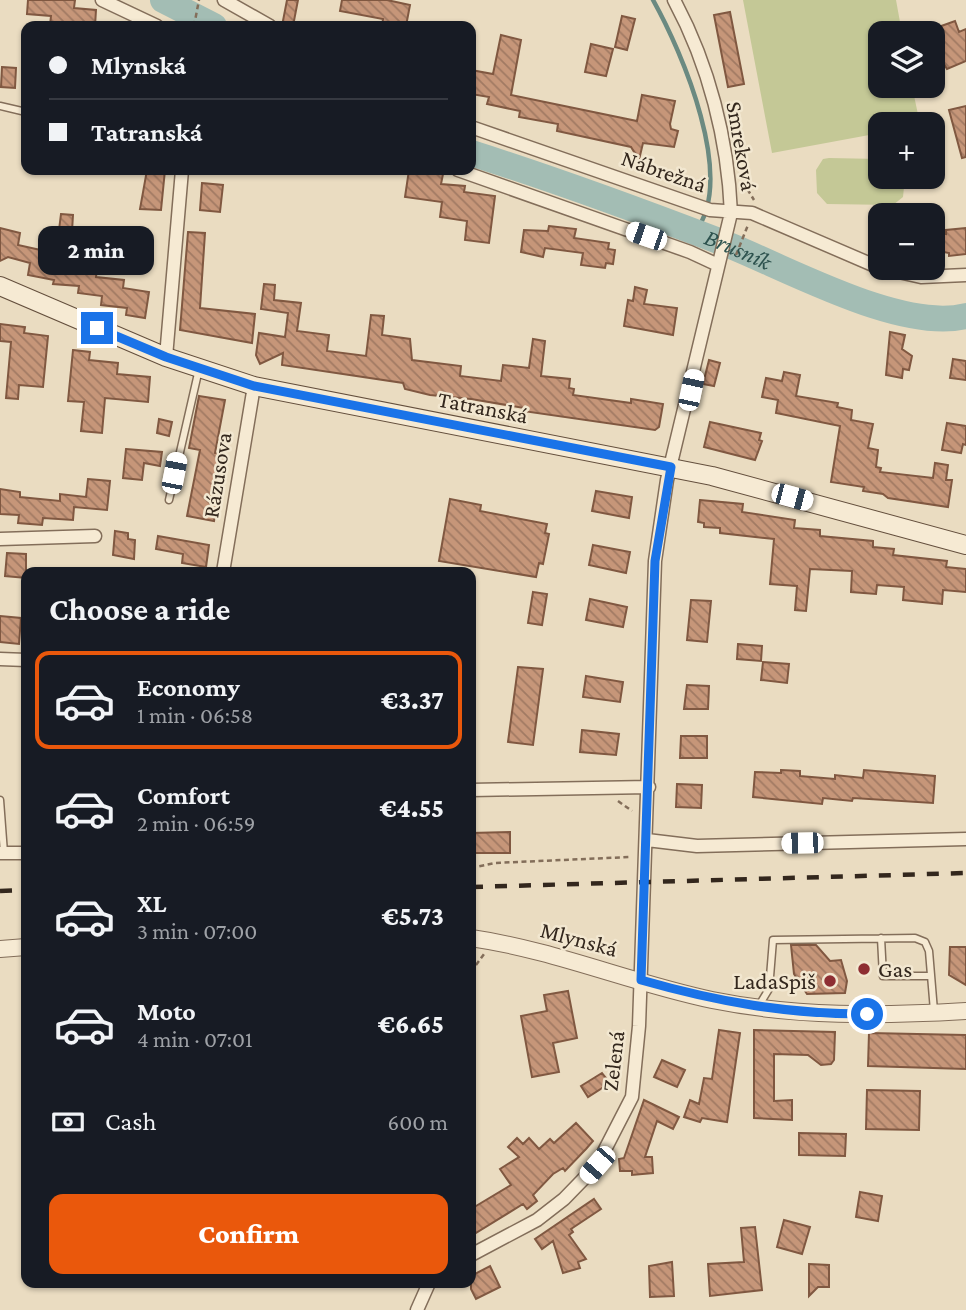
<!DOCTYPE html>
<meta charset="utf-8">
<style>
body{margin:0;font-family:"Crimson Pro",serif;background:#20242c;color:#f1f3f6;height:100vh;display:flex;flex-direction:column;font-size:26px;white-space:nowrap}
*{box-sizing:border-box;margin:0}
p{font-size:23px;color:#9ea1a6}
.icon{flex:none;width:38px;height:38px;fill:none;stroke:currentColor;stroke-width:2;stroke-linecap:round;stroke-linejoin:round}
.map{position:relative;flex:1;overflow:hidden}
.panel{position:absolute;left:21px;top:567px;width:455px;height:721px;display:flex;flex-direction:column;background:#171b24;border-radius:14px;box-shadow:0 2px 5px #0004}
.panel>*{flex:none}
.top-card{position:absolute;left:21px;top:21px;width:455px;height:154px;border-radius:14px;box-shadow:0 2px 5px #0004;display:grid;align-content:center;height:154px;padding:0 28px;background:#171b24}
.tools{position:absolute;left:868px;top:21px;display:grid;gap:14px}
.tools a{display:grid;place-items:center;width:77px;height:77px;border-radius:14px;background:#171b24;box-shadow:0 2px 5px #0004;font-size:35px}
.end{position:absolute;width:32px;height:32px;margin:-16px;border:9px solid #1a73e8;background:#fff;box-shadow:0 0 0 4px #fff}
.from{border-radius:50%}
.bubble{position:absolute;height:49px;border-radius:14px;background:#171b24;box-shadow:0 2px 5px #0004;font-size:23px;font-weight:800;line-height:49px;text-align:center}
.car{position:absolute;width:21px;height:42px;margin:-21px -10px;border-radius:9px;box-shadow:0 0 5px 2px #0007;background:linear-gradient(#fff 24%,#345 0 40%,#fff 0 76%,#345 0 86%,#fff 0)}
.top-card b{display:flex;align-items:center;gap:24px;height:66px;font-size:26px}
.top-card b+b{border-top:2px solid #363941}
.top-card i{width:18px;height:18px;background:#f1f3f6}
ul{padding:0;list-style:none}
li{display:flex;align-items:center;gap:21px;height:98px;margin:0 14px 10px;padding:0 14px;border:4px solid transparent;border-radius:14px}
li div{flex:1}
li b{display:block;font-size:26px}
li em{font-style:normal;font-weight:800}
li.active{border-color:#ea580c}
li>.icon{width:63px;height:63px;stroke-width:1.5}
h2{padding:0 28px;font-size:32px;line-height:84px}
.pay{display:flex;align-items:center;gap:18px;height:77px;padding:0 28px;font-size:26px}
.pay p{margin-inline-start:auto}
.action{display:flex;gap:14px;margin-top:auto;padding:14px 28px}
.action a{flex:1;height:80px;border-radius:14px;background:#ea580c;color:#fff;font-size:28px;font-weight:800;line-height:80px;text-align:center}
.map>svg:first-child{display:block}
.pitch{fill:#c4c896}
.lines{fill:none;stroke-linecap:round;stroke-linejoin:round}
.stream{stroke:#6b8a81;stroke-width:4.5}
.river{stroke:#a3bdb4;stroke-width:26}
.building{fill:url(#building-back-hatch);stroke:#805841;stroke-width:2}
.service-casing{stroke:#836e5a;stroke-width:9}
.minor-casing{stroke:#836e5a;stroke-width:15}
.tertiary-casing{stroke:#836e5a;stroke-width:18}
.secondary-casing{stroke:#644f3d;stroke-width:20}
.path{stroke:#836e5a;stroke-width:2.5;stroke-dasharray:5 3.5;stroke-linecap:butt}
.service{stroke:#f6ead3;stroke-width:6}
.minor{stroke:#f6ead3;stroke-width:12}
.tertiary{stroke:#f6ead3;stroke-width:16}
.secondary{stroke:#f6ead3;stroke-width:18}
.rail{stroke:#33271d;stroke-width:4.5;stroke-dasharray:12 12;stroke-linecap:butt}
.route{stroke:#1a73e8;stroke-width:9}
.poi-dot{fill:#8e2e32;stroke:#f2e7d0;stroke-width:2.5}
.labels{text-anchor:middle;stroke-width:5;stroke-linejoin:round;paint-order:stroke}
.street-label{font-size:23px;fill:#33271d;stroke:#f2e7d0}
.poi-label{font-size:23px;fill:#33271d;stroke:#f2e7d0;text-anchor:start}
.water-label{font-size:24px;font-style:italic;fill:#2d524e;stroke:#f2e7d0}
</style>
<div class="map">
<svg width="966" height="1310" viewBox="0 0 966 1310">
<defs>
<pattern id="building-back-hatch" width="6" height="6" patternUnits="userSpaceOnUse" patternTransform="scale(1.75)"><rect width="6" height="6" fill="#c69679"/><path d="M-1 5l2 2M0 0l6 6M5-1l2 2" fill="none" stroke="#a17a63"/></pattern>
</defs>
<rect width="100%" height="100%" fill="#eadcc1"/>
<!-- pitch -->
<path class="pitch" d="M743,0H896L902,33H880V86H912L920,124H880V133L772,153Z
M829,158L880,159V177H905L903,197L893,205L827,204L817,193L816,170L823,159Z"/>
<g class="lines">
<!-- stream -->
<path class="stream" d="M653,0C682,52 737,179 695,232"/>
<!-- river -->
<g class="river">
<path d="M163,0L214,26"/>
<path id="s1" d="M471,153C553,179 635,209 716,240C780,264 899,333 966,316"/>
</g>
</g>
<!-- building -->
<path class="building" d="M28,0H75L74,8L96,10L95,26L50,25L51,16L27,14Z
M287,0H298L293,26H282Z
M342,0H387L410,5L406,26H382L383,19L340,11Z
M730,12L744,84L728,87L714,15Z
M622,16L635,19L627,50L615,47Z
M955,21L959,32L966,29V61L947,69L939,56L933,29Z
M501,35L521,40L511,95L637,121L642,95L675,101L670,124L671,129L678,131L674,147L643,143L639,160L631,147L557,131L558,124L519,117L520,111L487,104L489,97L471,94V70L493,74Z
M591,44L613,49L606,76L585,72Z
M2,67L16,68L15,88L1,87Z
M966,106V157L962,158L949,110Z
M147,170H165L161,210L140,209Z
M409,170L443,174L441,184L465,186L464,192L495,196L489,243L465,240L467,221L440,217L442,202L405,197Z
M202,183L223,185L220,212L200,210Z
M61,214L73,215L72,231L59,230Z
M549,226L576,229L574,238L609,243L608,249L615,250L613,264L606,263L605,268L581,265L583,253L545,248L543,257L521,252L524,230L548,231Z
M0,228L20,233L18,245L45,251L99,254L96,277L124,280L123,288L149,292L145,318L126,315L127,308L101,305L102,296L78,293L79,286L53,284L54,280L28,275L30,263L8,257L0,261Z
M966,228V254L949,256V253L933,250V232L946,234V230Z
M188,232L205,233L200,308L255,314L252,343L180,330Z
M264,284L275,285L274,300L301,303L297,331L329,335L327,351L366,356L371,315L384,316L382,335L410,339L412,360L461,366L460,376L501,381L503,365L529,368L533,339L545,341L541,376L570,379L569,388L574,389L573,395L631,403V399L663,404L659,427L655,430L523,411L524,408L471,399L430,395L405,389L403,383L282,365L283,353L260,364L256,355L259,333L285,337L288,313L261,309Z
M635,287L647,290L644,304L677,308L673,335L624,326L628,300L633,301Z
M0,324L25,327L24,333L48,336L43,387L19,385L18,399L6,398L11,342L0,341Z
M890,332L905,335L902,349L912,356L909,370L903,369L902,378L886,375Z
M73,350L90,352L89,360L118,363L117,374L150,377L148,402L105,398L102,433L81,431L84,402L68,401Z
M953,359L966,361V380L950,378Z
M709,360L720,363L714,386L703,384Z
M784,372L800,375L796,396L838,403L837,407L852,410L851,420L873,424L868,448L878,450L876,467L881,468L880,472L933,478L935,463L948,465L946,480H952L948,507L888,498L883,494L863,491L864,487L831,482L840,426L776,413L778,400L762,397L766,378L782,381Z
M199,396L225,400L215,453L226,455L214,521L187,516L200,450L189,448Z
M159,419L172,422L169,436L157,433Z
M710,422L761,433L759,440L762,441L755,460L704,447Z
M947,423L966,426V445L963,444L961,453L942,450Z
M126,449L162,452L160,466L144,463L142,480L123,478Z
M88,479L110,481L107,510L74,507L73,520L43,518L42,525L18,523L19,515L0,514V489L20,492V497L60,501V494L86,497Z
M596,491L632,497L629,518L592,511Z
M450,499L481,505L480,511L547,524L545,533L549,534L543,564L539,563L536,577L439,561Z
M700,500L743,504L742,512L795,520L794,528L820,530V536L873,541V547L894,549L893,555L947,561L946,567L966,569V592L943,590L942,604L903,600L904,587L877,585L876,594L851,592L852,571L810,569L806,611L795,610L797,586L770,584L774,539L720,533V528L704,527V523L698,522Z
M115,531L128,533V539L135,540L134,559L113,555Z
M158,536L209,545L206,567L182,563L183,554L156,549Z
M593,545L630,552L626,573L589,565Z
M7,553L26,554V578L5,576Z
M533,592L547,594L542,625L528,623Z
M590,599L627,607L623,627L586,620Z
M691,600L711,601L707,642L687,640Z
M0,616L21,618L19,644L0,642Z
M738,644L762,646L761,661L737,659Z
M763,662L789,664L787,683L761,680Z
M518,667L543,669L533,745L508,742Z
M586,676L623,682L620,702L583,697Z
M687,685L709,686L708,709H684Z
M582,730L619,734L616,755L580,752Z
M681,736H707V758H680Z
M781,770L800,771V776L835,779V775L863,778L864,770L935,776L933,803L853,798L852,801L823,798L822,804L753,797L755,772L781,773Z
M677,784L702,785L701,808L676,807Z
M510,832V853H471V833Z
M791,945H816L830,961L841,960L847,981L845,993L807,994L794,974Z
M950,947H966V985L949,975Z
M568,991L577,1038L553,1043L559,1072L532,1077L521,1016L547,1011L544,995Z
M719,1030L740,1033L727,1122L702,1118L700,1122L684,1117L690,1100L699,1104L704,1078L712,1079Z
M754,1030L835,1032L834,1060L831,1064L821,1065L808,1055L774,1054V1101L792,1100V1120L754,1118Z
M869,1033L966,1035V1069L868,1066Z
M662,1060L685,1070L677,1087L654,1077Z
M602,1073L610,1083L588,1097L581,1086Z
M867,1090L920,1091L919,1130L866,1129Z
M644,1100L679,1117L673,1129L657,1121L645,1157H652L653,1173L632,1175V1171H620L619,1159L624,1158Z
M576,1123L593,1141L586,1149L565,1171L563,1168L553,1174L533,1195L537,1201L527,1209L523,1204L471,1236V1209L511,1185L500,1169L519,1157L508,1147L517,1138L523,1144L529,1138L539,1149L550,1139L554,1143Z
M799,1133L846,1134L845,1156L799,1155Z
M860,1192L882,1196L878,1221L856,1217Z
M594,1199L601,1209L571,1229L573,1232L569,1235L586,1259L578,1262L580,1268L563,1273L553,1241L542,1249L535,1239Z
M784,1220L810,1227L802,1254L777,1247Z
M755,1227L762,1290L710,1296L708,1264L744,1262L741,1228Z
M672,1262L674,1296L650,1297L649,1266Z
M809,1264L829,1265V1287H818L809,1296Z
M490,1266L500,1287L476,1299L471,1289V1276Z"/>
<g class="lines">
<!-- service casing -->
<g class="service-casing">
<path id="service" d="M0,106L26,112
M169,500L199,369
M0,800L4,853
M881,938L883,976H930
M758,1007L769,989L773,940L915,938L925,942L929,951L934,1011"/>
</g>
<!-- minor casing -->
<g class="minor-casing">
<path id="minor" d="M102,0L157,26
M224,0L270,26
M471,127L710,210L752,213L880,268
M458,170L690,252L718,265
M881,268L921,277L966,275
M166,357L182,170
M0,539L95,536
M223,572L254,386
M0,659L26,660
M471,790L649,787
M647,840L697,846L966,839
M0,853H26
M471,1255L537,1220L564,1199L597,1165L632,1097L639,1026L655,561L667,480L731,213C728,140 709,65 674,0
M417,1310L429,1283"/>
</g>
<!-- tertiary casing -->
<g class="tertiary-casing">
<path id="tertiary" d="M471,938C554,950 631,983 712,1000C796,1017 881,1016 966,1011
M0,949L26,947"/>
</g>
<!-- secondary casing -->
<g class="secondary-casing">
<path id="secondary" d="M0,286L166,357L254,386L712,476L966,545"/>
</g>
<!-- path -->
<path class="path" d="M194,26L199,0
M743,182L754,200
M736,255L748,225
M618,801L632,811
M471,868L495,863L631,857
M471,972L484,954"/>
<!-- service -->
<use href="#service" class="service"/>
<!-- minor -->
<use href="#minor" class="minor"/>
<!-- tertiary -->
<use href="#tertiary" class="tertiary"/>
<!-- secondary -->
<use href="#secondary" class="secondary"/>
<!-- rail -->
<path class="rail" d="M471,887L966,873
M0,891L26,890"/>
</g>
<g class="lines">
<!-- route -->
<path class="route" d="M97,328L166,357L254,386L671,467L655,561L641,980C718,1002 787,1014 867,1014"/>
</g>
<!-- markers -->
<g class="poi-dot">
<circle cx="864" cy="969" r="7"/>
<circle cx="830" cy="981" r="7"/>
</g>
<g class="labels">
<!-- street labels -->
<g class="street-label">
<text transform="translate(742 146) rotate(80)" y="8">Smreková</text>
<text transform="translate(664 171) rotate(19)" y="8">Nábrežná</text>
<text transform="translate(483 407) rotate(11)" y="8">Tatranská</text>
<text transform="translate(217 475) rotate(-81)" y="8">Rázusova</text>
<text transform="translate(579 939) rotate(15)" y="8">Mlynská</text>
<text transform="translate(613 1061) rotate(-83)" y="8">Zelená</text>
</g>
<!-- poi labels -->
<g class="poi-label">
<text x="878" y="977">Gas</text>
<text x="816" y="989" text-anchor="end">LadaSpiš</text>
</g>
<!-- water labels -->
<g class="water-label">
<text dy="8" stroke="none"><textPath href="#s1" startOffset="284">Brusník</textPath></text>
</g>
</g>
</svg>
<div class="tools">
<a><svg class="icon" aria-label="layers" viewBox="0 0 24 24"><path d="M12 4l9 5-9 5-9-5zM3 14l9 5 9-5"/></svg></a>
<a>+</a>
<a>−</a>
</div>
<i class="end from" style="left:867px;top:1014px"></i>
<i class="end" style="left:97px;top:328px"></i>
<div class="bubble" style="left:38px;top:226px;width:116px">2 min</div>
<i class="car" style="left:646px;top:236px;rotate:289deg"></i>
<i class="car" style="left:691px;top:390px;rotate:12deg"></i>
<i class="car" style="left:174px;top:473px;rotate:11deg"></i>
<i class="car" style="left:792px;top:497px;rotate:105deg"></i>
<i class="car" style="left:802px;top:843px;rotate:269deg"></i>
<i class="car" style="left:597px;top:1165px;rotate:221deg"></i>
<div class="top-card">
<b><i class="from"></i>Mlynská</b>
<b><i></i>Tatranská</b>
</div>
<section class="panel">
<h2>Choose a ride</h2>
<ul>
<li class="active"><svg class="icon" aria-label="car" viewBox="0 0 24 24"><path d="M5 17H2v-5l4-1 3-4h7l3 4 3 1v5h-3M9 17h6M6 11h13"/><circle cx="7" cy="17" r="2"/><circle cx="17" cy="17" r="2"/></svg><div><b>Economy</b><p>1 min · 06:58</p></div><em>€3.37</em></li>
<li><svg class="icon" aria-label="car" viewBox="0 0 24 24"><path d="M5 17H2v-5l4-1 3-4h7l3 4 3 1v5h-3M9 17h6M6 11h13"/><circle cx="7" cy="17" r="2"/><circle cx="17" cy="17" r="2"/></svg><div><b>Comfort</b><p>2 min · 06:59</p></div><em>€4.55</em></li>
<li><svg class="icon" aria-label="car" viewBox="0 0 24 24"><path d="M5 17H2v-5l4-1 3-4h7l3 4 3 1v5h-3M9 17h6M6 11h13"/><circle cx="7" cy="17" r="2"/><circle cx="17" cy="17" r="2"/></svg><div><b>XL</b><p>3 min · 07:00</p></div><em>€5.73</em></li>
<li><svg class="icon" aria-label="car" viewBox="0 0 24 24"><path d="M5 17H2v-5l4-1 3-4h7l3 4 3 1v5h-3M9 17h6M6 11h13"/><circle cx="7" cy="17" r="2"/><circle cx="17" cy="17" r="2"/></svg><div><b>Moto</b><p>4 min · 07:01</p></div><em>€6.65</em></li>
</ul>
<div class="pay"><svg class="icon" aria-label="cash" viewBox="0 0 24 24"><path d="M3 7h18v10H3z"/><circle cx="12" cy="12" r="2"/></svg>Cash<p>600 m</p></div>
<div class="action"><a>Confirm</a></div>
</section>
</div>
